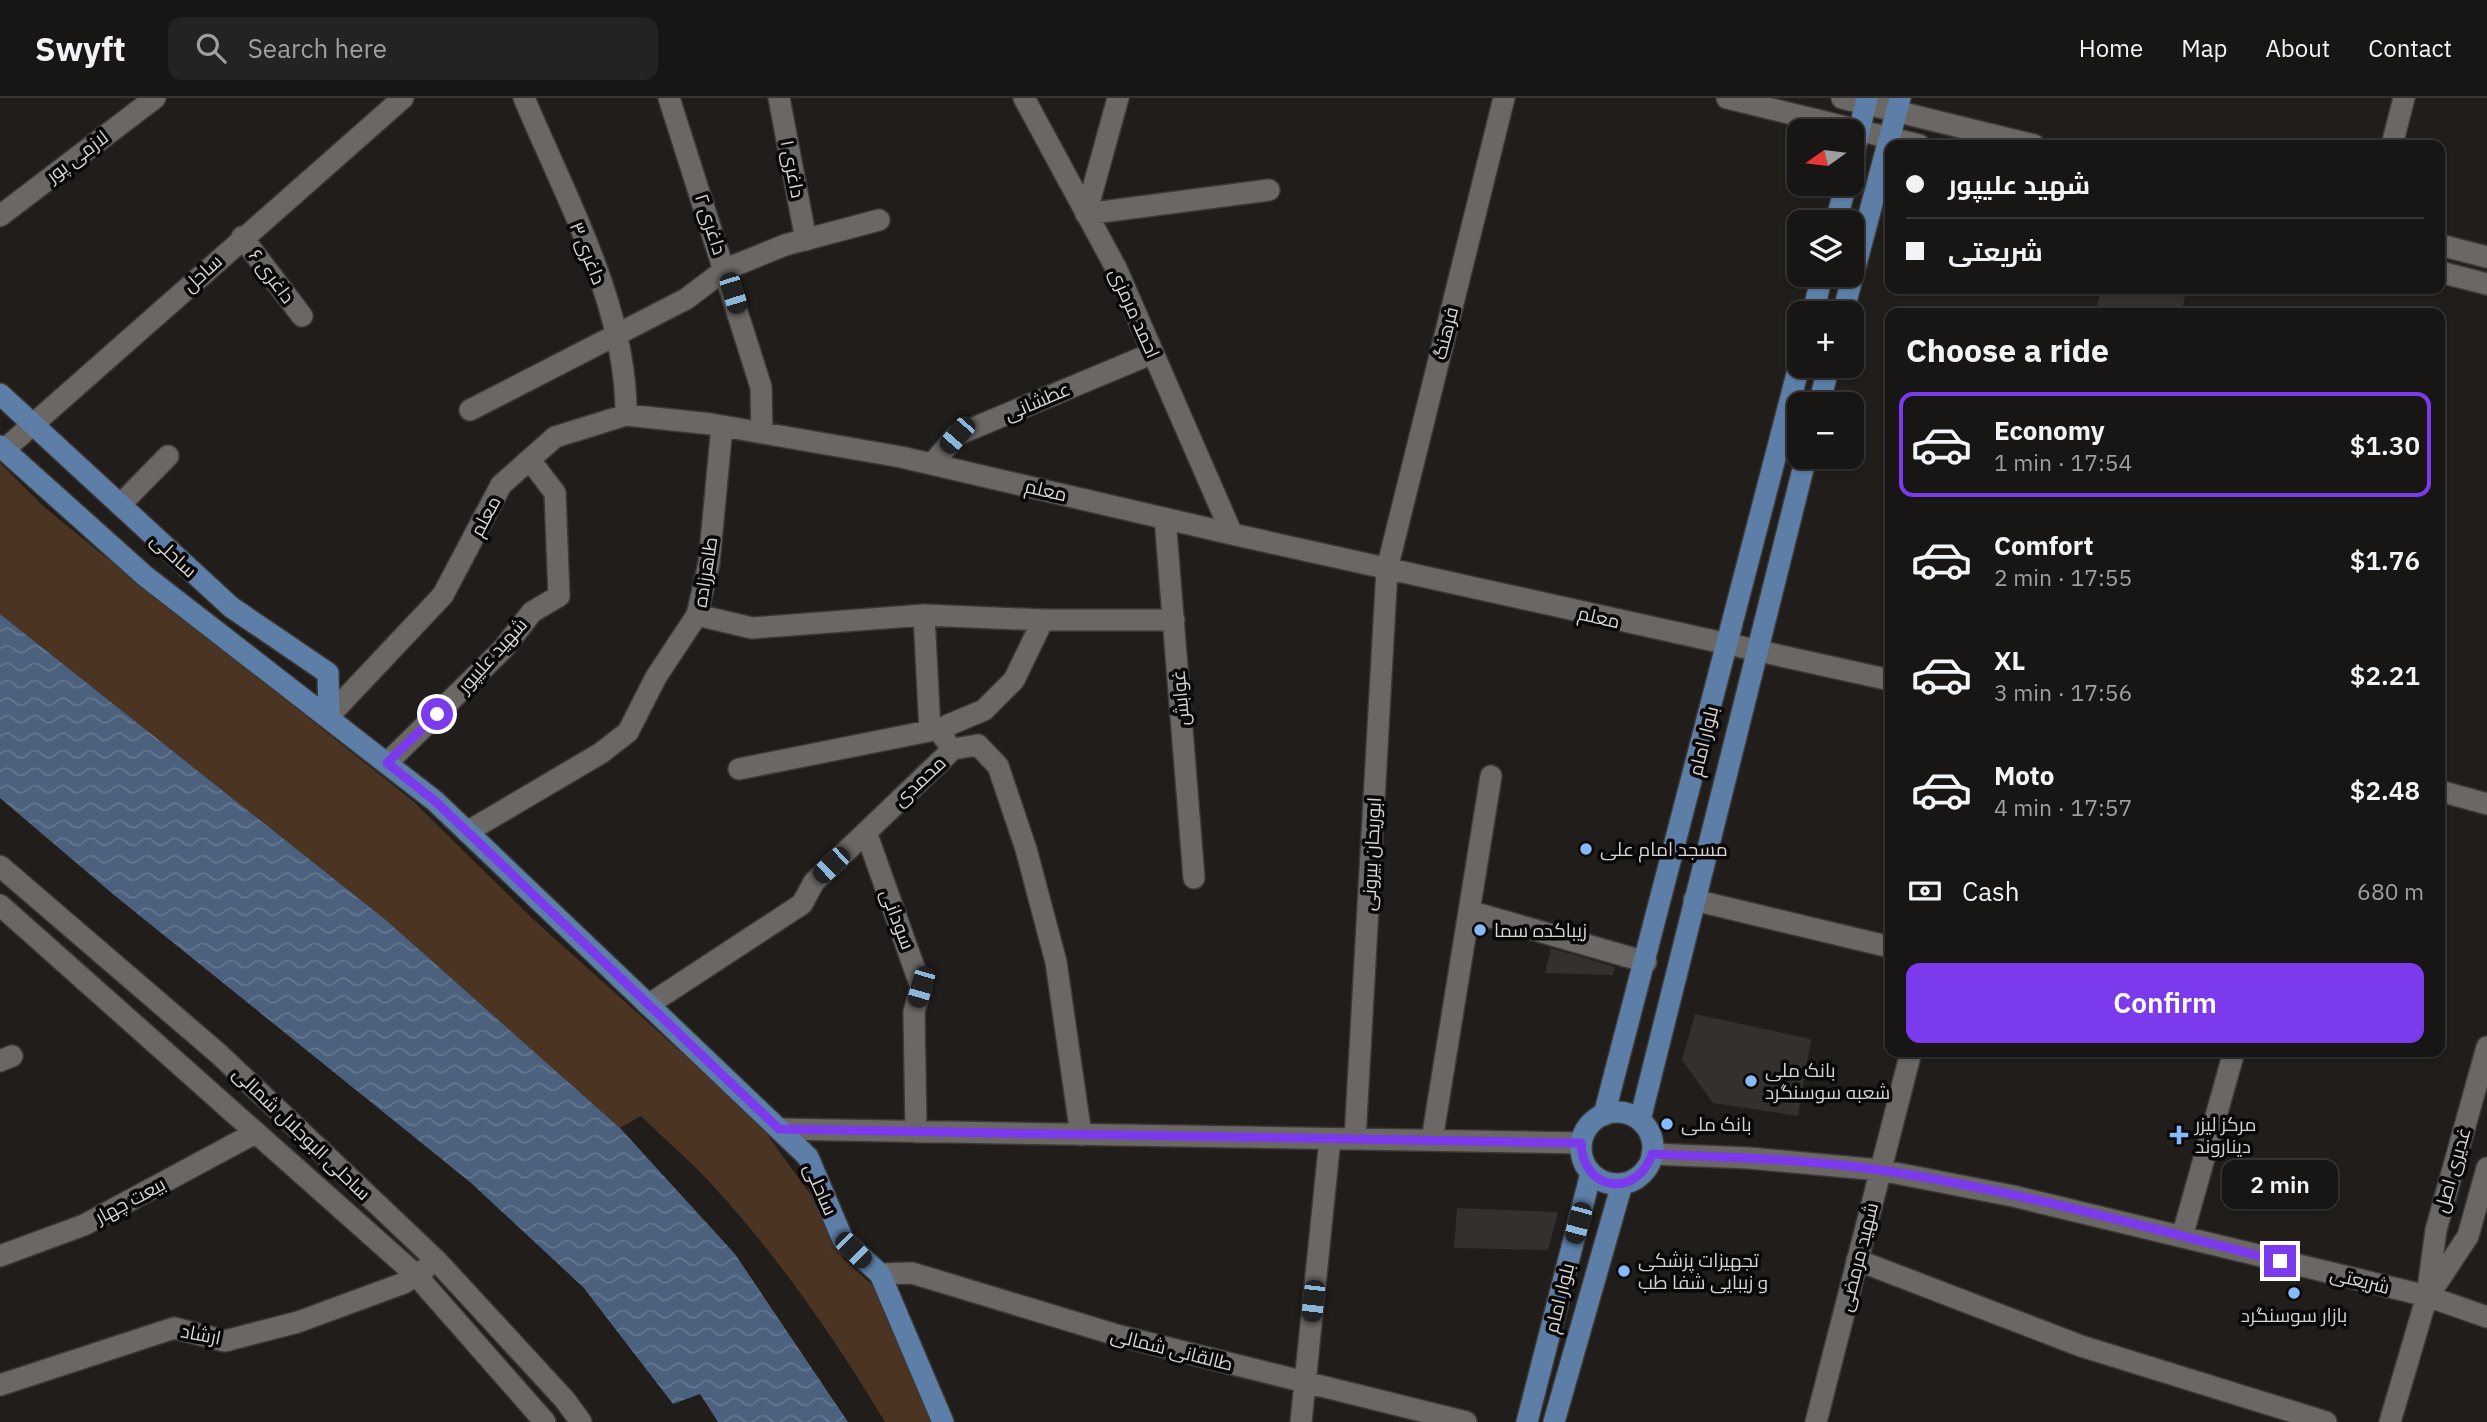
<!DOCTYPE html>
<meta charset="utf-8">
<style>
body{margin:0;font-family:"IBM Plex Sans",Cairo,sans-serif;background:#252322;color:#f1f3f6;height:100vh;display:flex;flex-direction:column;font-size:26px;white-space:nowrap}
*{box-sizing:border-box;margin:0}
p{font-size:23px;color:#9f9fa0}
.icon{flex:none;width:38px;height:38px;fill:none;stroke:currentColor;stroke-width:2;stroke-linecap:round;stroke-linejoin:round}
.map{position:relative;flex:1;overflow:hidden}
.sheet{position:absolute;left:1885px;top:210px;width:560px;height:749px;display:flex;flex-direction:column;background:#181614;border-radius:14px;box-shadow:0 2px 5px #0004,0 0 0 2px #363534}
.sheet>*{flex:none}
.banner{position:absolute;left:1885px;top:42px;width:560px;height:154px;border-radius:14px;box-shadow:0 2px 5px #0004,0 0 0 2px #363534;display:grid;align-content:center;height:154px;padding:0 21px;background:#181614}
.needle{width:46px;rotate:256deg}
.controls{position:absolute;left:1787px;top:21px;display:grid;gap:14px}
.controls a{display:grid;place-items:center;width:77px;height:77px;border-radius:14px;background:#181614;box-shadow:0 2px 5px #0004,0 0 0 2px #363534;font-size:35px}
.end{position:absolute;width:32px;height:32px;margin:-16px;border:9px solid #7c3aed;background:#fff;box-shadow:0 0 0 4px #fff}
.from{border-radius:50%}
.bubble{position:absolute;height:49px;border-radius:14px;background:#181614;box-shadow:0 2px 5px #0004,0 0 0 2px #363534;font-size:23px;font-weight:600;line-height:49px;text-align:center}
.car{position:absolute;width:21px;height:42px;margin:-21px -10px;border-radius:9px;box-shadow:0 0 5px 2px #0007;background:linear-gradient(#222 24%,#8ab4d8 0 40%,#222 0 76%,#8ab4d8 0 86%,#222 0)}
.banner b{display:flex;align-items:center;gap:24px;height:66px;font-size:26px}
.banner b+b{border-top:2px solid #363534}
.banner i{width:18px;height:18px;background:#f1f3f6}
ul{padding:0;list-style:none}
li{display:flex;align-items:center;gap:21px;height:105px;margin:0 14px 10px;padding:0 7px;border:4px solid transparent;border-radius:14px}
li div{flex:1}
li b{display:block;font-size:26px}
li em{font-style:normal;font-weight:600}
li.active{border-color:#7c3aed}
li>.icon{width:63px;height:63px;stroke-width:1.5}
h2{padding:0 21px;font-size:32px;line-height:84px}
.pay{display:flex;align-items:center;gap:18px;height:77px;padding:0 21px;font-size:26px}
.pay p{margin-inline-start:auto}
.button{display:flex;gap:14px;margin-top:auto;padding:14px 21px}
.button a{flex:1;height:80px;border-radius:14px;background:#7c3aed;color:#fff;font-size:28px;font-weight:600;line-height:80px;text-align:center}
header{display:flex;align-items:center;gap:42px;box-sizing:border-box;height:98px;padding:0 35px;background:#181614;border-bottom:2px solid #363534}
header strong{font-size:33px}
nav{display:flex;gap:38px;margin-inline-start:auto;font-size:24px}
.search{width:490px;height:63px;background:#252322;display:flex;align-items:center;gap:18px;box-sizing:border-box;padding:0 24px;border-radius:14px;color:#9f9fa0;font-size:26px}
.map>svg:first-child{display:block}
.green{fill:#4b3422}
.water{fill:url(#water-waves)}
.building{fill:#33302d}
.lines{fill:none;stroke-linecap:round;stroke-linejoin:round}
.minor-casing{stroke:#3b3836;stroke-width:24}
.major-casing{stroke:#3b3836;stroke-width:24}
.minor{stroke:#6b6764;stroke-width:21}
.major{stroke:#5d7ea7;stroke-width:21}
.route{stroke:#7c3aed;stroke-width:9}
.poi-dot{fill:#86bbfb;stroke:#090707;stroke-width:2.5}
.labels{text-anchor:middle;stroke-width:7;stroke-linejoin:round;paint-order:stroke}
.street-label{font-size:19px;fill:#d7d5d3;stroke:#090707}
.poi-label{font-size:19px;fill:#d7d5d3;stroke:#090707;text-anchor:start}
</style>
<header>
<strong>Swyft</strong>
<div class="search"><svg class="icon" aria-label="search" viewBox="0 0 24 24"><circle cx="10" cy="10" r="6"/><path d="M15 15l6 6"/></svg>Search here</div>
<nav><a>Home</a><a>Map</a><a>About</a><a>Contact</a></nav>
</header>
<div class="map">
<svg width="2487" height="1324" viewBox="0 0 2487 1324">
<defs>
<pattern id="water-waves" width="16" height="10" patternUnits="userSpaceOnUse" patternTransform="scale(1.75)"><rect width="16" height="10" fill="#4b617d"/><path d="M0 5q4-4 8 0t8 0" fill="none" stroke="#64778f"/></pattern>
</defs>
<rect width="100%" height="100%" fill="#201d1a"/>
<!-- green -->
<path class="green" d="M0,365L42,407L115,467L413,703L533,821L684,957L727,992L764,1032L813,1100L843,1160L874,1189L891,1220L907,1269L931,1324H885C835,1241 780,1161 714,1089C692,1064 665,1042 641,1018L620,1030L386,822L0,516Z"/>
<!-- water -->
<path class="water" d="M0,516L386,822L620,1030L735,1156L848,1324H718L700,1296L673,1306L583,1189L470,1084L114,797L0,700Z"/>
<!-- building -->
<path class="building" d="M2101,191H2187L2181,215H2095Z
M1551,850L1615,869L1613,877L1545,875Z
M1695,916L1811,941L1798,1018L1713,1005L1682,962Z
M1457,1110L1558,1114L1548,1152L1454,1150Z"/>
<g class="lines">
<!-- minor casing -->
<g class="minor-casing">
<path id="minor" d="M524,0C565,98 627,209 626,317
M669,0L761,289L762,335
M779,0L806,142
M1024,0L1116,170L1232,436
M1118,0L1086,116L1269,92
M1727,0L1919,47
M1842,0L2034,47
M2392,47L2404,0
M0,118L155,0
M242,139L302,218
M2440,147L2487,159
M2440,174L2487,186
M470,312L686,201L726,171L785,147L879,122
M722,328L709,465L697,517L752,530L924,517L1043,522
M4,352L403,0
M932,366L957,337L1153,255
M120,407L168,358
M1165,420L1194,780
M924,517L930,633
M329,618L443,497L501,387L555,339L626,317L711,326L901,359L1232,436L1890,582
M939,631L984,612L1014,582L1043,522H1174
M387,665L503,551L532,514L559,498L555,395L530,362
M739,671L939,631L945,641
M2440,693L2487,706
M467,734L601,655L628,634L656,579L697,517
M866,734L921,889L914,914L916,1034
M0,768L220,957L437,1163L565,1302L581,1324
M1694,802L1890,849
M0,807L416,1177L545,1324
M1469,813L1646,864
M648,907L802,806L814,784L953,651L978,647L998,668L1026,751L1056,864L1081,1037
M0,963L12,958
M779,1031L1581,1045
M1355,1041L1387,471L1504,0
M1432,1042L1491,678
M1652,1056L1749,1060L1880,1072L2013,1098L2427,1198L2487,1219
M2182,1139L2234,954
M0,1158L84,1127L255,1035
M1857,1162L2081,1248L2326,1324
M880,1176L912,1175L1120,1238L1466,1324
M2431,1194L2468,1138L2487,1070
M0,1287L174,1230L225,1243L298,1224L404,1185L425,1171
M1301,1324L1330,1041
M1816,1324L1911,954
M2390,1324L2427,1198L2436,1132L2487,949"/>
</g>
<!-- major casing -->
<g class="major-casing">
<path id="major" d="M1852,63L1867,0
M1836,124L1846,86
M1813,215L1822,177
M1843,215L1900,0
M0,296L231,509L328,575L329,618
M1819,306L1829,268
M0,348L145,478L435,703L808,1059L843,1142L880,1176L943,1324
M1581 1050a36 36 0 1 1 72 0a36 36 0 1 1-72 0Z
M1604,1017L1799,268
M1640,1022L1806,359
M1527,1324L1591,1075
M1554,1324L1622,1086"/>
</g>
<!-- minor -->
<use href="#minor" class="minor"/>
<!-- major -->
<use href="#major" class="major"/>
</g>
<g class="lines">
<!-- route -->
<path class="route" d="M437,616L387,665L435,703L779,1031L1581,1045C1582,1092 1636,1102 1652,1056C1728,1059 1805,1061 1880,1072C2015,1092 2148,1130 2280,1163"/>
</g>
<!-- markers -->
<g class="poi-dot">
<circle cx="1586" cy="751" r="7"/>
<circle cx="1480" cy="832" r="7"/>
<circle cx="1751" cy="983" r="7"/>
<circle cx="1667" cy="1026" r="7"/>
<path d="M2175.5 1026.5h7v7h7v7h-7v7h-7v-7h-7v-7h7z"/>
<circle cx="1624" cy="1173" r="7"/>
<circle cx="2294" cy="1195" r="7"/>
</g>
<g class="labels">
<!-- street labels -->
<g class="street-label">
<text transform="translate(77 58) rotate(-37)" y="7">لازمی پور</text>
<text transform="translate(793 71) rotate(79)" y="7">داغری ۱</text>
<text transform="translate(711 126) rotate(72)" y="7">داغری ۲</text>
<text transform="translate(588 155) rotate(68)" y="7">داغری ۳</text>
<text transform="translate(202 175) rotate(-42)" y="7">ساحل</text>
<text transform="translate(272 178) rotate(53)" y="7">داغری ۶</text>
<text transform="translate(1135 215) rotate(66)" y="7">احمد مرمزی</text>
<text transform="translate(1445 235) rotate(-76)" y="7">فرهنگ</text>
<text transform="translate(1037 303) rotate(-23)" y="7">عطشانی</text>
<text transform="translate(1046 392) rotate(13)" y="7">معلم</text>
<text transform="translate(485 418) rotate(-62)" y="7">معلم</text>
<text transform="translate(174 457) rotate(43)" y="7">ساحلی</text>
<text transform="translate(705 474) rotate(-81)" y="7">طاهرزاده</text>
<text transform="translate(1599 519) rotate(13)" y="7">معلم</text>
<text transform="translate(492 557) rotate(-48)" y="7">شهید علیپور</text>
<text transform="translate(1180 600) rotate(-95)" y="7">غوابش</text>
<text transform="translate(1703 643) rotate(-76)" y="7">بلوار امام</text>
<text transform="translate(919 683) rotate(-43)" y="7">محمدی</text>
<text transform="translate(1371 756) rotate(-87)" y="7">ابوریحان بیرونی</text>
<text transform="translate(898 821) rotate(69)" y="7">سودانی</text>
<text transform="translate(302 1035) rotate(44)" y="7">ساحلی البوجلال شمالی</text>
<text transform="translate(2452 1072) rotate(-74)" y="7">غدیری اصل</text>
<text transform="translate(821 1091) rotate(66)" y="7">ساحلی</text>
<text transform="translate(130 1102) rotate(-28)" y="7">بیعت چهار</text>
<text transform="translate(1858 1159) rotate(-76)" y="7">شهید مرمضی</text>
<text transform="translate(2360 1182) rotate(14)" y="7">شریعتی</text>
<text transform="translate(1559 1200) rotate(-76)" y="7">بلوار امام</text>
<text transform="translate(201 1236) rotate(11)" y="7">ارشاد</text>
<text transform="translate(1172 1251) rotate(14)" y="7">طالقانی شمالی</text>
</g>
<!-- poi labels -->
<g class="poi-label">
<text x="1600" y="758">مسجد امام علی</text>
<text x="1494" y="839">زیباکده سما</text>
<text x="1765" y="979">بانک ملی<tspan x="1765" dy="22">شعبه سوسنگرد</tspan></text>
<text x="1681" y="1033">بانک ملی</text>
<text x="2195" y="1033">مرکز لیزر<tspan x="2195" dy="22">دیناروند</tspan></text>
<text x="1638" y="1169">تجهیزات پزشکی<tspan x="1638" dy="22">و زیبایی شفا طب</tspan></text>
<text x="2294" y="1224" text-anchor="middle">بازار سوسنگرد</text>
</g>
</g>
</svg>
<div class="controls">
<a><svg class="needle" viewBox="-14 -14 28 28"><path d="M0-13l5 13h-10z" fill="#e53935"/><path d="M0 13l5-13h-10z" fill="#9f9fa0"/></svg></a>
<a><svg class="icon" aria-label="layers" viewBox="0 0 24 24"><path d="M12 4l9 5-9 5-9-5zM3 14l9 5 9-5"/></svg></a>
<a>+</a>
<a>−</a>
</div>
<i class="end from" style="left:437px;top:616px"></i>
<i class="end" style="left:2280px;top:1163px"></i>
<div class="bubble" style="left:2222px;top:1062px;width:116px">2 min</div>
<i class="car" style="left:733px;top:195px;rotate:163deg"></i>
<i class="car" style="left:957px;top:337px;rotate:221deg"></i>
<i class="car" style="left:831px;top:767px;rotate:226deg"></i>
<i class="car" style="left:921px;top:889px;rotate:196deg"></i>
<i class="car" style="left:1578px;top:1125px;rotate:195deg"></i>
<i class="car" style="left:853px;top:1152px;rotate:135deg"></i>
<i class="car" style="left:1313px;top:1203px;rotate:186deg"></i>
<div class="banner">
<b><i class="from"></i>شهید علیپور</b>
<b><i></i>شریعتی</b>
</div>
<section class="sheet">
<h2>Choose a ride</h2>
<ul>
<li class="active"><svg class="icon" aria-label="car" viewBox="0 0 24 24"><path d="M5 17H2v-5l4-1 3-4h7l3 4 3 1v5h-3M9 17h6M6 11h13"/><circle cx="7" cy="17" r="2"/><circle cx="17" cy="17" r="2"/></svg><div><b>Economy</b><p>1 min · 17:54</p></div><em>$1.30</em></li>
<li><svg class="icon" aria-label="car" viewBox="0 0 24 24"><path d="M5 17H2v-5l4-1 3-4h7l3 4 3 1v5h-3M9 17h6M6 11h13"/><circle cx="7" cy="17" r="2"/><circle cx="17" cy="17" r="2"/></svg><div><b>Comfort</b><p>2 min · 17:55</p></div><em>$1.76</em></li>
<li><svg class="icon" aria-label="car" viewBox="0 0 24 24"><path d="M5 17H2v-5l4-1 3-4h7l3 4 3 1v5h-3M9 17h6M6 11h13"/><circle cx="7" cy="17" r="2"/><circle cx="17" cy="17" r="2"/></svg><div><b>XL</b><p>3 min · 17:56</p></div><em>$2.21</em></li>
<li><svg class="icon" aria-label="car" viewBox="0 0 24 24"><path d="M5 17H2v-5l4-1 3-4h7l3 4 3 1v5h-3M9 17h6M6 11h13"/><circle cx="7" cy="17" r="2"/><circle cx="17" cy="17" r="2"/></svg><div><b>Moto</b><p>4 min · 17:57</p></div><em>$2.48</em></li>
</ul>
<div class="pay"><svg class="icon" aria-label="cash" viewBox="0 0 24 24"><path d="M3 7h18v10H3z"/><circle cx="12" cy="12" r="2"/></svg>Cash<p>680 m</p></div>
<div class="button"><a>Confirm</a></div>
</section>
</div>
